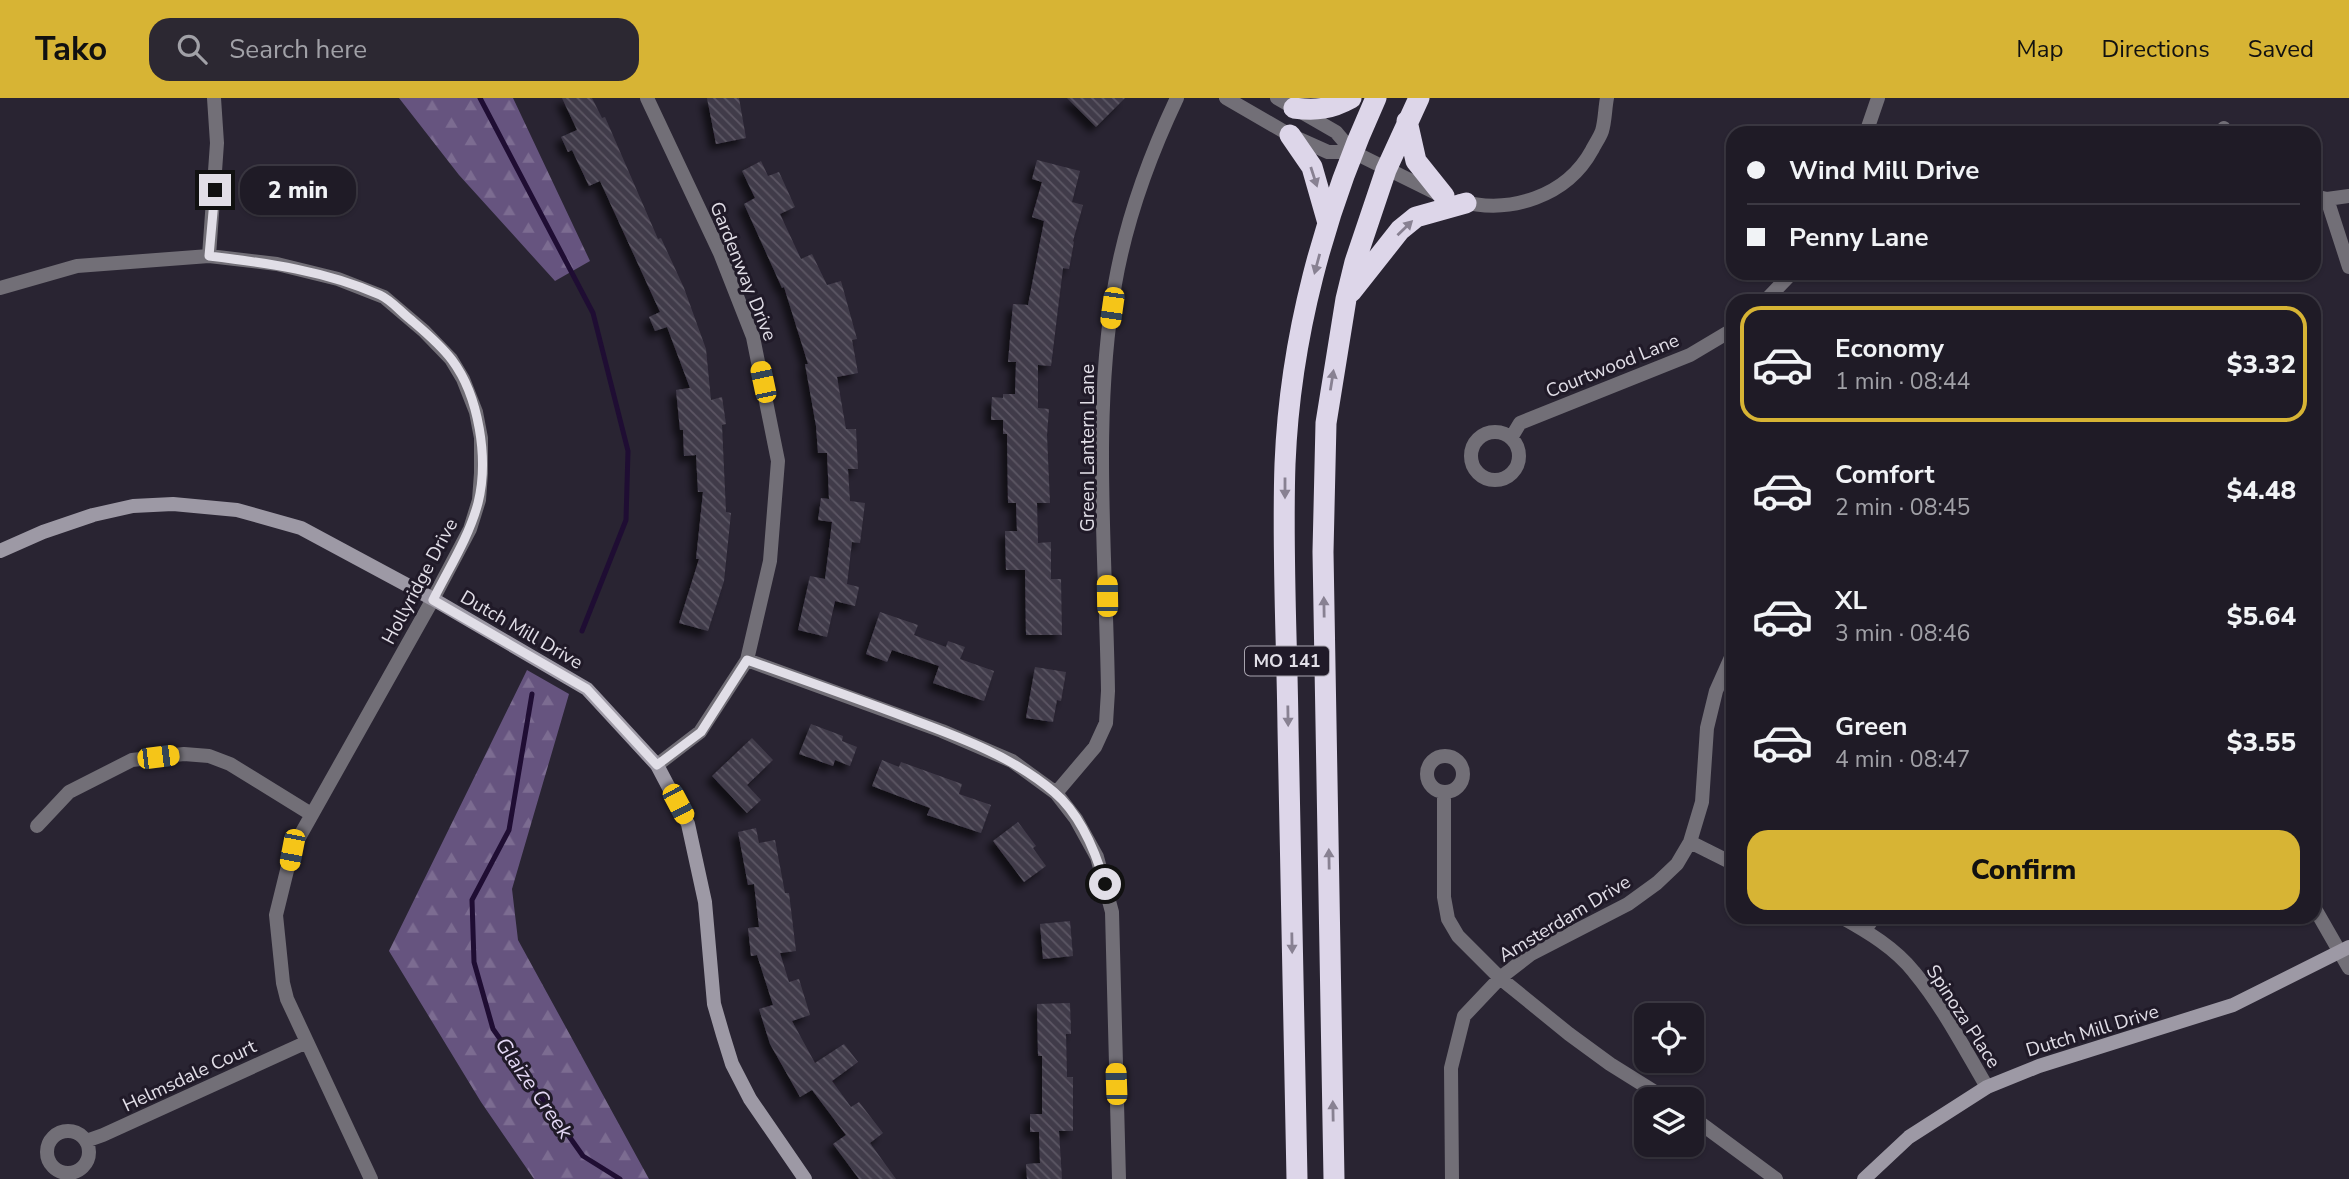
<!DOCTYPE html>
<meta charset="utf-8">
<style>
body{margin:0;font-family:"Nunito Sans",sans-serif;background:#2c2832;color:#f1f3f6;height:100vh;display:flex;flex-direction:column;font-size:26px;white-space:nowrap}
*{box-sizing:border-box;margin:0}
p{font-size:23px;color:#a1a1a7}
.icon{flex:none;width:38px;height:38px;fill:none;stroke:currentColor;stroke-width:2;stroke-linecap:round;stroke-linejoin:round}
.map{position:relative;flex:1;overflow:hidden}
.sheet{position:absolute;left:1726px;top:196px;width:595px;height:630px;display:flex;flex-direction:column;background:#1f1b26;border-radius:21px;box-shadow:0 2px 5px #0004,0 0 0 2px #3c3943}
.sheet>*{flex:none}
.guide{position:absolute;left:1726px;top:28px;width:595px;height:154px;border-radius:21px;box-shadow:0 2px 5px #0004,0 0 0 2px #3c3943;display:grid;align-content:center;height:154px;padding:0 21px;background:#1f1b26}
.fabs{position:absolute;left:1634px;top:905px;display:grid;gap:14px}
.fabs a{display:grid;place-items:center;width:70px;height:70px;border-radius:14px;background:#1f1b26;box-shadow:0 2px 5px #0004,0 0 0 2px #3c3943;font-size:35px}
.end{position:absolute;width:32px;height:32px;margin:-16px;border:9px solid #e1dee7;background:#111;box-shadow:0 0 0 4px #111}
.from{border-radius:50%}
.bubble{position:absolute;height:49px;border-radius:21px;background:#1f1b26;box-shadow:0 2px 5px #0004,0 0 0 2px #3c3943;font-size:23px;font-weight:800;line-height:49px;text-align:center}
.car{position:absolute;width:21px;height:42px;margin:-21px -10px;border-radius:9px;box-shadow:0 0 5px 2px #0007;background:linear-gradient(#f5c518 24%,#345 0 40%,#f5c518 0 76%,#345 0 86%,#f5c518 0)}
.guide b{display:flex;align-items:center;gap:24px;height:66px;font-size:26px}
.guide b+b{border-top:2px solid #3c3943}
.guide i{width:18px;height:18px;background:#f1f3f6}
ul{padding:12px 0 0;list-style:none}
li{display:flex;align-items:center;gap:21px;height:116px;margin:0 14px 10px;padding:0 7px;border:4px solid transparent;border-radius:21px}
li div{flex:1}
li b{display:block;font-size:26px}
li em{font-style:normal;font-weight:800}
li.on{border-color:#d7b434}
li>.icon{width:63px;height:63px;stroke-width:1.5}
.cta{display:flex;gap:14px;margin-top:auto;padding:14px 21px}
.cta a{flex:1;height:80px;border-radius:21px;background:#d7b434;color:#111;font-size:28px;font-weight:800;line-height:80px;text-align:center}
header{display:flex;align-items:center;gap:42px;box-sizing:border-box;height:98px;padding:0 35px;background:#d7b434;color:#111}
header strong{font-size:33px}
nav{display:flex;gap:38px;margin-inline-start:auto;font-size:24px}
.search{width:490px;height:63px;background:#2c2832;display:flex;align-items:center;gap:18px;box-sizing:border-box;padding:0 24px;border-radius:21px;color:#a1a1a7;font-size:26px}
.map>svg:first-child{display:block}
.forest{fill:url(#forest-firs)}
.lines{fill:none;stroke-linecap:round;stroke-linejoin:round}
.stream{stroke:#1f0d33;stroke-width:5}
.building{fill:url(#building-back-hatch);filter:url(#shadow)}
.street{stroke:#726f77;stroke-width:14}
.secondary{stroke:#9d99a5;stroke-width:14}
.highway{stroke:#ddd6e9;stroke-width:21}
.oneway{fill:#888192}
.route{stroke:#e1dee7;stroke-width:9}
.labels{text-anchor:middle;stroke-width:6;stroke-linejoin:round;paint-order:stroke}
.shield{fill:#201a28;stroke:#a7a3ae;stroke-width:2}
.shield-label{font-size:18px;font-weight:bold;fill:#e1dee7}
.street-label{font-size:19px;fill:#e1dee7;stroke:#201a28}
.water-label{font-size:21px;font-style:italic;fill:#e3d7f4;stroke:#201a28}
</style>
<header>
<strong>Tako</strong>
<div class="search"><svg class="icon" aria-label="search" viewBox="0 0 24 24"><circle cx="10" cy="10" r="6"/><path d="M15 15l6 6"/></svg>Search here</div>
<nav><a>Map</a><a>Directions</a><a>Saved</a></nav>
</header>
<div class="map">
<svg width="2349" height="1081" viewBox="0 0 2349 1081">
<defs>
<pattern id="forest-firs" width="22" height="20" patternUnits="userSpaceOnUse" patternTransform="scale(1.75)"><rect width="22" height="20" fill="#66547f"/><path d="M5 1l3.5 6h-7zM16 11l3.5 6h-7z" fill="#7c6c91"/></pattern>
<pattern id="building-back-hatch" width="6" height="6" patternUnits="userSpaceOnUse" patternTransform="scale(1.75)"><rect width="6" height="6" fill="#413b4a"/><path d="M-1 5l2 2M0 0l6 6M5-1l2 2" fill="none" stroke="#5c5764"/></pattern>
<filter id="shadow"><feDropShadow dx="-6" dy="6" stdDeviation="3.5" flood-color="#0009"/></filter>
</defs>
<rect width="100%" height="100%" fill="#292432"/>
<!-- forest -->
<path class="forest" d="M399,0H513L590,163L555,183L459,77Z
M527,572L569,596L512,791L518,842L649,1081H534L481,1004L389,853Z"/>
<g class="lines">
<!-- stream -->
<path class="stream" d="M480,0L593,215L628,353L626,422L582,533
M532,596L509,732L472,802L474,864L493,931L583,1058L620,1081"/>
</g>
<!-- building -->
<path class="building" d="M562,0H592L602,20L605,19L658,141L661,140L684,190L706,251L711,302L722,299L726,326L722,327L726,414L731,415L724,483L708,533L679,525L699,461H696L703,394H698L696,357L684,358L683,332H680L676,292L690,290L667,229L655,233L649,219L660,214L600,83L589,88L572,52L568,54L561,39L577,32Z
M707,0H739L746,40L716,46Z
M1067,0H1125L1096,29Z
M1037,62L1080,73L1072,104L1083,107L1073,143L1074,144L1069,171L1063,170L1051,268L1038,267V310L1049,311L1047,337L1050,405H1037L1038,445L1051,444V481H1061L1062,537H1026L1025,472H1006L1005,433H1017L1016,405H1008L1007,336H1003V322H991L992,299L1003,300V296H1015L1016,264H1008L1013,206L1028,207L1044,123L1032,119L1042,84L1032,81Z
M761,63L768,78L779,74L795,109L780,116L801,161L812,156L827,187L841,183L857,241L852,242L858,275L837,279L846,331H856L858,371H848L850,403L865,405L860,445L852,444L847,486L859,489L855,508L835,503L827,539L798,532L810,478L825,481L832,424L818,422L821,400L829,401L827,355H818L816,328L805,266H808L784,189L782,190L744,106L755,100L742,73Z
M880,514L918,527L914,537L946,549L948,543L965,549L960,561L994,573L984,603L933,585L939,568L892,552L887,564L866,556Z
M1035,569L1066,574L1061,603L1057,602L1053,624L1026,620Z
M811,626L843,638L842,643L857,649L850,668L835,662L833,668L799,656Z
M752,640L773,662L747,687L761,702L747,715L712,678Z
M882,662L899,669L901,664L962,686L959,696L991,707L981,735L927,717L930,710L872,688Z
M1018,724L1036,748L1033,750L1046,768L1024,784L993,743Z
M756,730L759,745L775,742L785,795H789L796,853L780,855L789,884L799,881L810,917L792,923L815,965L844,946L858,964L832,983L851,1009L859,1004L883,1035L870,1045L896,1081H859L833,1046L846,1037L812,992L800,999L770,946L759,911L773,907L757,857L751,858L748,830L759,829L754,786L748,787L738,734Z
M1070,823L1073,858L1043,861L1040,826Z
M1070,905L1071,936H1066L1067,979H1073V1033H1059L1062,1081H1027L1026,1066L1040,1065L1039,1034H1030V1016H1042V958H1038L1037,906Z"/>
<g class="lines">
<!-- street -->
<path class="street" d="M647,0L720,155L753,239L778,363L770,463L747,562L700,634L657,667
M1226,0L1290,37L1328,54H1353
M1277,0L1336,34L1353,54L1440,97
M2224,30L2227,35
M1866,35L1878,0
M2314,98L2327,101L2349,98
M2327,101L2349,169
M1460,103C1510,117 1567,98 1592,52C1595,46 1600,39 1602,33C1605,23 1605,10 1607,0
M209,158L217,45L214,0
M0,190L77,168L209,158L277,166L338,181L384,199L424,233L451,261L463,281L476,314L481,340V375L479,402L470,431L433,501L292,752L276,817L283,885L287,901L371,1081
M1765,203L1792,175
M1471 358a24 24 0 1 1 48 0a24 24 0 1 1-48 0Z
M1511,340L1520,325L1690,257L1732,232
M747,562L942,633L1012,663L1056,695L1076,721L1097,759L1112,814L1119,1081
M1427 676a18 18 0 1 1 36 0a18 18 0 1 1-36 0Z
M1444,694V799L1448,821L1458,838L1500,880L1569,936L1610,966L1666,1001
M1056,695L1095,649L1106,625L1108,593C1106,458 1092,319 1115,186C1126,123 1150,57 1177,0
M37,728L69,694L132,662L184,656L209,658L230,666L311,716
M1690,744L1732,765
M2314,809L2349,870
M1841,819C1868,834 1895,850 1914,874C1943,909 1964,950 1987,989
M1865,832L1874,819
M1692,1019L1776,1081
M47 1054a21 21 0 1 1 42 0a21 21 0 1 1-42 0Z
M86,1043L103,1037L307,944
M1452,1081L1451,970L1464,918L1500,880L1531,856L1628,806L1657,785L1677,766L1690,744L1702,704L1707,630L1716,593L1732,557"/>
<!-- secondary -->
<path class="secondary" d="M0,453L43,434L93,417L133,408L173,406L237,412L301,430L433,501L587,591L657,667L688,726L705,804L714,906L723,937L732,966L750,1001L805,1081
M1864,1081L1909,1039L1987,989L2039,968L2233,907L2349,849"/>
<!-- highway -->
<path class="highway" d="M1294,10C1316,13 1331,11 1351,0
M1407,23L1416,63L1444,98
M1290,37L1312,69L1328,125
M1351,194L1400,132L1416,119L1466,105
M1297,1081C1294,931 1291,780 1288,630C1287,542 1282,454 1285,366C1290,240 1324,114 1376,0
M1334,1081L1323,454L1326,325L1346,201L1355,164L1386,72L1419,0"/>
</g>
<!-- one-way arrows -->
<defs><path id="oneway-solid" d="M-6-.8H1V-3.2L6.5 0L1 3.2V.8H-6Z" transform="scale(1.75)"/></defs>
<g class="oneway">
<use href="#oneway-solid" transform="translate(1314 79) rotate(72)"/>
<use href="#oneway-solid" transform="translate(1405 130) rotate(-44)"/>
<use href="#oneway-solid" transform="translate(1317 166) rotate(105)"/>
<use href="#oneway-solid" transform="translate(1332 282) rotate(-81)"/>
<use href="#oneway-solid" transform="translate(1285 390) rotate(90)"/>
<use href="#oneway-solid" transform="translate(1324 509) rotate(-91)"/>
<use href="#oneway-solid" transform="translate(1288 618) rotate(89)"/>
<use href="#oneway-solid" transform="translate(1329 761) rotate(-91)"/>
<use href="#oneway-solid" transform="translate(1292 845) rotate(89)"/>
<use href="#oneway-solid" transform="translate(1333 1013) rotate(-91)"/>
</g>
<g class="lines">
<!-- route -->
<path class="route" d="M215,92L209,158C268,165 326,173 380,197C391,202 400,213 410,221C424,233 440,246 452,262C479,298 489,361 478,405C469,439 449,470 433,502L587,591L657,667L701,634L747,562C801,581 855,600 908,620C959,639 1012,658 1054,694C1080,716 1096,755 1105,786"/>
</g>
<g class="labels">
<!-- shield labels -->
<rect class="shield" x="1245" y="548.5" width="84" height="29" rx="5"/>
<g class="shield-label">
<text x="1287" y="569">MO 141</text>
</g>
<!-- street labels -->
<g class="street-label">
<text transform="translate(744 173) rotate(68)" y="7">Gardenway Drive</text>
<text transform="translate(1612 267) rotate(-22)" y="7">Courtwood Lane</text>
<text transform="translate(1087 350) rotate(-90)" y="7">Green Lantern Lane</text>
<text transform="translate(419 483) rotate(-62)" y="7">Hollyridge Drive</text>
<text transform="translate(522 531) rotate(30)" y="7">Dutch Mill Drive</text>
<text transform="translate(1564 820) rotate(-31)" y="7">Amsterdam Drive</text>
<text transform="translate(1964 918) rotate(57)" y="7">Spinoza Place</text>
<text transform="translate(2092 932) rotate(-17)" y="7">Dutch Mill Drive</text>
<text transform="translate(189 977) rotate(-25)" y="7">Helmsdale Court</text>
</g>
<!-- water labels -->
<g class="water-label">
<text transform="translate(534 990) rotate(55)" y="7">Glaize Creek</text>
</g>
</g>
</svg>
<div class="fabs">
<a><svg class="icon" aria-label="locate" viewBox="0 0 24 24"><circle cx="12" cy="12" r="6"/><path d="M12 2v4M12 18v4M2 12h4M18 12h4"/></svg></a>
<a><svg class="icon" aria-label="layers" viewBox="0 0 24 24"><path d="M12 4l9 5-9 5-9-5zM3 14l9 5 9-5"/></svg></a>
</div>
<i class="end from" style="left:1105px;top:786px"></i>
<i class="end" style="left:215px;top:92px"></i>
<div class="bubble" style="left:240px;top:68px;width:116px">2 min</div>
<i class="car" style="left:1112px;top:210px;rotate:188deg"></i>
<i class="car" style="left:763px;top:284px;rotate:348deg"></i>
<i class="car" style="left:1107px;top:498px;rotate:359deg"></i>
<i class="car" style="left:158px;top:659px;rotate:83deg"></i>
<i class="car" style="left:678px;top:706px;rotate:152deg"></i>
<i class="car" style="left:292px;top:752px;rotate:191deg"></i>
<i class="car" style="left:1116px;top:986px;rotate:358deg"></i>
<div class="guide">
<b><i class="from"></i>Wind Mill Drive</b>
<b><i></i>Penny Lane</b>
</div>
<section class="sheet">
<ul>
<li class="on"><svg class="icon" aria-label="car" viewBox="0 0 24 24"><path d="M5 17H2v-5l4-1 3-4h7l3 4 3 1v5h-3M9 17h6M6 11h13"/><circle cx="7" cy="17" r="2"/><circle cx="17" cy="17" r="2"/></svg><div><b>Economy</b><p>1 min · 08:44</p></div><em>$3.32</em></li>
<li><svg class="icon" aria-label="car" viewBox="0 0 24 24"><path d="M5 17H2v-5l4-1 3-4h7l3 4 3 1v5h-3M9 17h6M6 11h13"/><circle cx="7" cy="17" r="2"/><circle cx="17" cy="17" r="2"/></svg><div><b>Comfort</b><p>2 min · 08:45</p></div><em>$4.48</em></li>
<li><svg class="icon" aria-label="car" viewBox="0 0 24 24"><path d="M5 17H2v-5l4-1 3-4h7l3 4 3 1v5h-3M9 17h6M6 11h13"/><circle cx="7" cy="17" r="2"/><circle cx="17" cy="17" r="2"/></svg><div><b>XL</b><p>3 min · 08:46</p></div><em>$5.64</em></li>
<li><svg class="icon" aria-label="car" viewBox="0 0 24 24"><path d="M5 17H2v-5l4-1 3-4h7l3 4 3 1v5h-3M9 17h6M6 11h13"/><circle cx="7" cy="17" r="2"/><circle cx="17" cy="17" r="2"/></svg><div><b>Green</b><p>4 min · 08:47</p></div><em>$3.55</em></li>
</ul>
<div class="cta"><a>Confirm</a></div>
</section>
</div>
